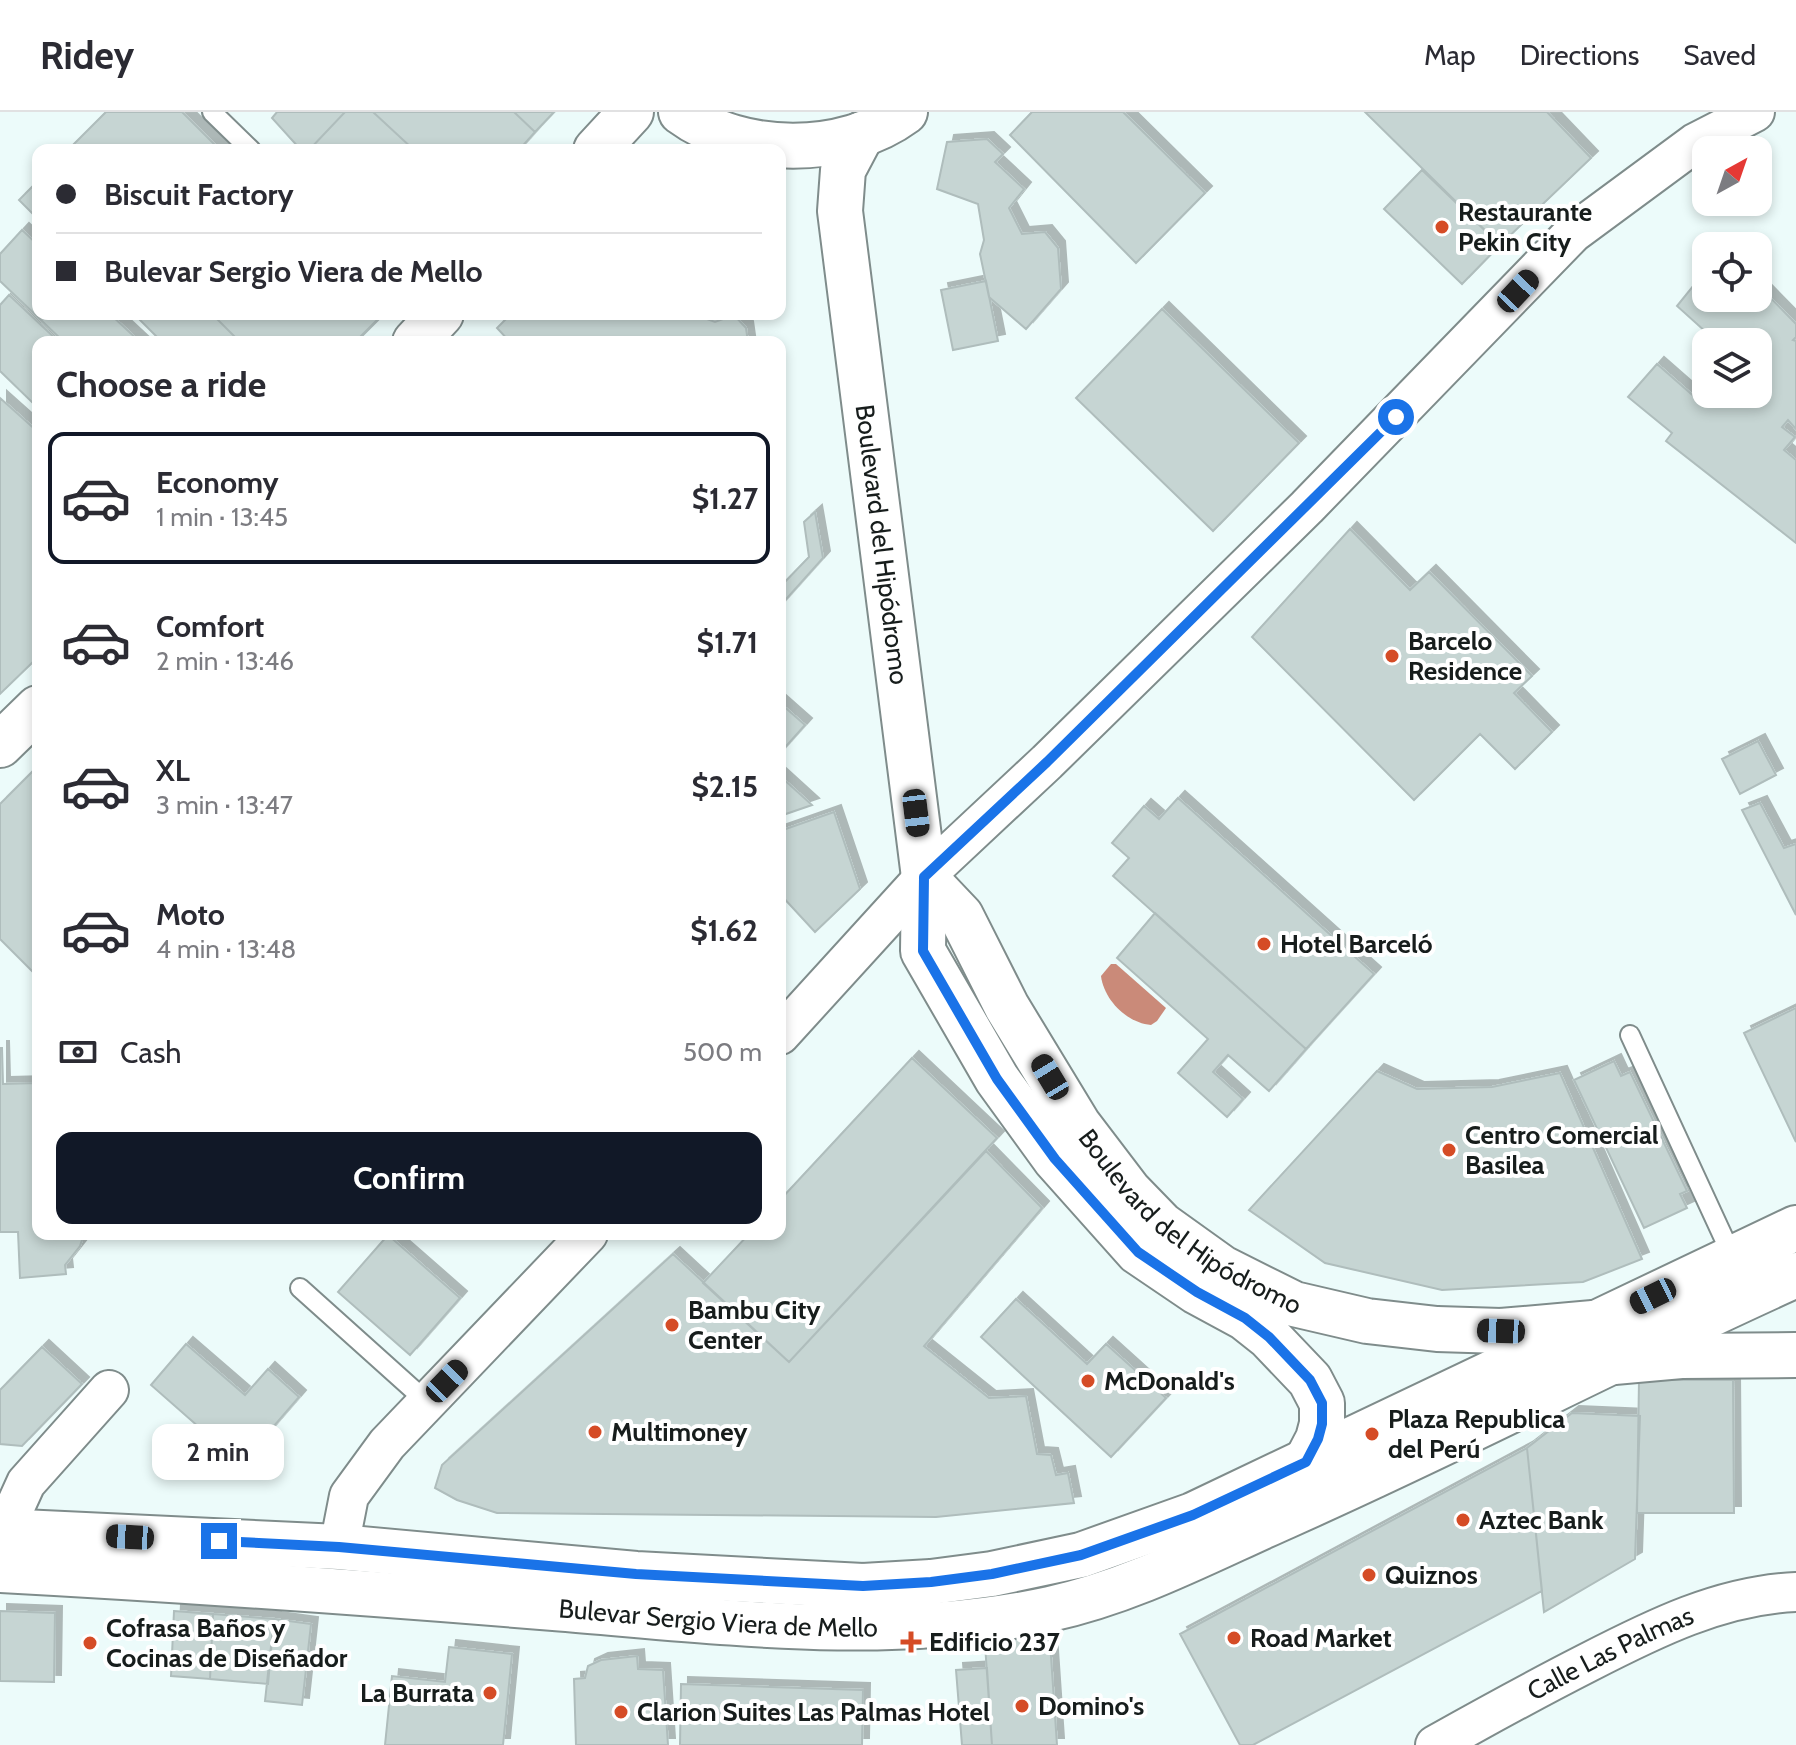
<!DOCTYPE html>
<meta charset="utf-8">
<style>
body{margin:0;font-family:Cabin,sans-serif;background:#f7f7f7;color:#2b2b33;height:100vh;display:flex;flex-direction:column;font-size:30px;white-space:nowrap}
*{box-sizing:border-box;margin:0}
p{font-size:26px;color:#7c7c81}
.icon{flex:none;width:44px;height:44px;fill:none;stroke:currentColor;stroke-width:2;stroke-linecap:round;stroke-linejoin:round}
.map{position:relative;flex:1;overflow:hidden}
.drawer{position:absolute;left:32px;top:224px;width:754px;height:904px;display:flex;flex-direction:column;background:#fff;border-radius:16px;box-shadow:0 4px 12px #0003}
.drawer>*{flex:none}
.banner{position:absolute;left:32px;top:32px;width:754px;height:176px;border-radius:16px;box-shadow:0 4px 12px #0003;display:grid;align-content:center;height:176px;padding:0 24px;background:#fff}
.needle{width:52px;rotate:40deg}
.buttons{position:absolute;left:1692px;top:24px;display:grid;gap:16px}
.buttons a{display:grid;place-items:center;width:80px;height:80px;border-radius:16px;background:#fff;box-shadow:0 4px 12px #0003;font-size:40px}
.end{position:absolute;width:36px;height:36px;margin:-18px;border:10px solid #1a73e8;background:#fff;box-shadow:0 0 0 4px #fff}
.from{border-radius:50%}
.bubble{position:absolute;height:56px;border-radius:16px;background:#fff;box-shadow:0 4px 12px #0003;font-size:26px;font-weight:800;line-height:56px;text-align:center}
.car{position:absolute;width:24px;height:48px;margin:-24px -12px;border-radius:10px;box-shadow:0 0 6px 2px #0007;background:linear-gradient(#222 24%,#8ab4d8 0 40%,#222 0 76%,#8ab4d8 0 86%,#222 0)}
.banner b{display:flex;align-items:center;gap:28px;height:76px;font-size:30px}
.banner b+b{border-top:2px solid #e1e1e2}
.banner i{width:20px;height:20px;background:#2b2b33}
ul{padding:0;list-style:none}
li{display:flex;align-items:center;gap:24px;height:132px;margin:0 16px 12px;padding:0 8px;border:4px solid transparent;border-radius:16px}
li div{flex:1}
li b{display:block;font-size:30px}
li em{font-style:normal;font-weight:800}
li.active{border-color:#111827}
li>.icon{width:72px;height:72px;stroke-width:1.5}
h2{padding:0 24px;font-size:36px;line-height:96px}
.pay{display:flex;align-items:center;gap:20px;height:88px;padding:0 24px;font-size:30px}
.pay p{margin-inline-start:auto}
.action{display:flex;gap:16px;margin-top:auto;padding:16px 24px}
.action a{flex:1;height:92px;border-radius:16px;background:#111827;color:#fff;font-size:32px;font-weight:800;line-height:92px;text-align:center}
header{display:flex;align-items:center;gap:48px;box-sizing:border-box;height:112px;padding:0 40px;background:#fff;border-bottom:2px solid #e1e1e2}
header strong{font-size:38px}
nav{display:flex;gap:44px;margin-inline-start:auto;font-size:28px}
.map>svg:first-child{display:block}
.water{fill:#ca8a79}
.building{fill:#c6d5d3;stroke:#afbdbc;stroke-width:2;filter:url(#shadow)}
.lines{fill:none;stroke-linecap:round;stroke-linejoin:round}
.service-casing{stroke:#7f8c8b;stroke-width:22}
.minor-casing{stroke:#7f8c8b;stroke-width:42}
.tertiary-casing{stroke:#7f8c8b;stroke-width:48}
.secondary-casing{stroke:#7f8c8b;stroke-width:48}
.service{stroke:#fff;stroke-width:18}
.minor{stroke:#fff;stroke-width:38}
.tertiary{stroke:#fff;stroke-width:44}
.secondary{stroke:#fff;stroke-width:44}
.route{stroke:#1a73e8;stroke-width:10}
.poi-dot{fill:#d54c26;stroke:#fff;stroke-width:3}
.labels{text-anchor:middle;stroke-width:8;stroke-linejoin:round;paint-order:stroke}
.poi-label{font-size:26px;font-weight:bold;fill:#171d1c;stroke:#fff;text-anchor:start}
.street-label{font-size:26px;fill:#171d1c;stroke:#fff}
</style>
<header>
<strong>Ridey</strong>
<nav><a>Map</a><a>Directions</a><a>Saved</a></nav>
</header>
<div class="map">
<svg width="1796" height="1633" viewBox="0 0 1796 1633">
<defs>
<filter id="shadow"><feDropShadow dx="7" dy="-7" stdDeviation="0" flood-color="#0004"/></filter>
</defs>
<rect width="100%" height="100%" fill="#ecfbfa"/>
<!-- water -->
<path class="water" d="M1111,852H1116L1166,896L1157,909L1151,913C1127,911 1104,888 1101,864Z"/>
<!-- building -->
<path class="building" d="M106,0H182L220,38H68Z
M106,0H182L220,38H68Z
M277,0H345L309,38H301L272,6Z
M345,0H373L414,38H309Z
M373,0H514L535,20L519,38H414Z
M514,0H554L535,20Z
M1032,0H1123L1205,81L1136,151L1010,23Z
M1365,0H1547L1591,46L1500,133Z
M987,27L1003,42L995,50L1024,77L1009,96L1022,122L1045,120L1058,136L1061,177L1026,217L989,185L980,142L984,128L978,92L937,77L947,30Z
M1422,58L1500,133L1462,172L1384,97Z
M38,69V107L19,88Z
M22,118L38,133V202H110L140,230H64L0,169V142Z
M1706,158V186H1758V173L1796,212V225L1793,228L1796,229V317L1788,308L1782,315L1795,325L1784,338L1796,348V431L1666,329L1672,321L1628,285L1657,252L1705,294L1716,282H1758V230H1717L1677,194Z
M986,169L998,229L953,238L941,178Z
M9,183L59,230H38V296L0,259V193Z
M1162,197L1299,331L1213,419L1076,286Z
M134,202H384L356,230H162Z
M212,202H383L355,230H240Z
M511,202H693L715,210L734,203L746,216L748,230H510L497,216Z
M0,286L38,320V545L0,582Z
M815,400L823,446L780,494V475L809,445L804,410Z
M1350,417L1410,478L1429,460L1532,564L1514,581L1552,620L1515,657L1480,622L1414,688L1252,525Z
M780,591L805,613L780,641Z
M1758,629L1776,663L1740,682L1722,647Z
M38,654V865L0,827V692Z
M780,664L812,693L780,704Z
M1178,686L1374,862L1306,937L1113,764L1129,746L1112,731L1144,694L1159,707Z
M1760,691L1784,736L1796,732V803L1742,698Z
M834,700L860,777L815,820L780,782V719Z
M1155,801L1306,937L1269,979L1228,943L1213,960L1243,987L1227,1005L1178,961L1208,927L1117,846Z
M1796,896V1030L1744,921Z
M0,936H2L3,972L38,971V1122H84L80,1134L65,1153L66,1162L20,1166L18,1120H0Z
M912,946L997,1026L789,1250L703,1171L749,1122H780V1088Z
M1614,949L1621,964L1630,960L1687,1079L1680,1082L1687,1096L1644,1116L1574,968Z
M1377,959L1417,977L1492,975L1560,961L1642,1147L1583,1170L1442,1178L1325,1151L1249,1098Z
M986,1039L1042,1096L924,1234L989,1286L1026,1284L1037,1342L1051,1343L1056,1363L1068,1361L1074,1391L936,1405L497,1401L457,1388L435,1376L442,1353L673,1142L789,1250Z
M388,1123L460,1186L410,1243L338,1180Z
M1016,1187L1087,1252L1106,1232L1166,1286L1111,1345L981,1225Z
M186,1232L245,1283L268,1257L299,1285L241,1352L151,1273Z
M42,1235L82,1272L22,1334L0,1332V1278Z
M1639,1268H1733L1734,1401H1637Z
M1572,1301L1640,1304L1635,1447L1544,1500L1527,1336Z
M1527,1336L1542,1479L1253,1633H1240L1180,1522Z
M0,1499L55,1501L54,1570L0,1569Z
M174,1499L213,1502L210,1567L171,1564Z
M213,1502L274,1507L268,1572L210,1567Z
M274,1507L311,1512L302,1593L265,1589Z
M1049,1515L1057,1633H992L984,1518Z
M449,1535L512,1542L503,1633H385L392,1564L445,1570Z
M637,1544L638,1557L663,1558L668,1633H576L574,1567L585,1566L588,1554L601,1548Z
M987,1556L992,1633H962L956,1558Z
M681,1572L863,1578L862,1633H680Z"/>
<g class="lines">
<!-- service casing -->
<g class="service-casing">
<path id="service" d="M212,0L251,38
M1630,923L1733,1146
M300,1176L427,1290"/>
</g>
<!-- minor casing -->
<g class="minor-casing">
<g id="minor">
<path d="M780,923L924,765L1047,650L1307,395L1573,121L1695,31L1755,0"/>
<path d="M11,1420L16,1393L26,1371L109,1278"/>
<path d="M339,1435L349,1384L387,1332L588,1122"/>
<path id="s1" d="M1435,1633C1485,1605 1536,1577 1587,1551C1653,1517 1721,1483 1796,1480"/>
</g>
</g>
<!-- tertiary casing -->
<g class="tertiary-casing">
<g id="tertiary">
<path d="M681,0C742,45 844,45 905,0"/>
<path id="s2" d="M862,22L843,58L840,99L924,765L923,839L997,967L1055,1047L1138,1140L1197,1180L1245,1206L1269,1225L1310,1268L1322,1291V1312L1318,1327L1306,1350"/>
<path d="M596,38L631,0"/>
<path d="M415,230L441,202"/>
<path d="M0,633L38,596"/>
<path id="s3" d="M924,765L961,804L1007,895L1078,1012L1129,1079L1162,1113L1222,1156L1294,1192L1367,1209L1437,1217L1501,1219L1593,1211"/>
<path d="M1614,1250L1681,1244L1796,1243"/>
</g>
</g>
<!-- secondary casing -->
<g class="secondary-casing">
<g id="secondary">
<path d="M0,1419L339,1435L636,1462L863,1474L931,1470L992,1462L1081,1443L1193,1403L1796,1116"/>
<path id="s4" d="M0,1458C185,1468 369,1481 554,1496C718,1509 887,1532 1050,1497C1133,1479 1209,1438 1286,1404C1458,1328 1624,1240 1796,1163"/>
</g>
</g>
<!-- service -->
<use href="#service" class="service"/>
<!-- minor -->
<use href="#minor" class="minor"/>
<!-- tertiary -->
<use href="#tertiary" class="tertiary"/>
<!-- secondary -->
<use href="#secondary" class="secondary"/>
</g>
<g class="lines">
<!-- route -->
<path class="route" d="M219,1429L339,1435L636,1462L863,1474L931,1470L992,1462L1081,1443L1193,1403L1306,1350L1318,1327L1322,1312V1291L1310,1268L1269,1225L1245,1206L1197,1180L1138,1140L1055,1047L997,967L923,839L924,765L1047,650L1396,305"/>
</g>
<!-- markers -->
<g class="poi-dot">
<circle cx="1442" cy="115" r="8"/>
<circle cx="1392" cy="544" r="8"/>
<circle cx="1264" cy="832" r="8"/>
<circle cx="1449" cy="1038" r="8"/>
<circle cx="672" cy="1213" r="8"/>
<circle cx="1088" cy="1269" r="8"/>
<circle cx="595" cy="1320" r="8"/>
<circle cx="1372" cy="1322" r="8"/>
<circle cx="1463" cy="1408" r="8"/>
<circle cx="1369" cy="1463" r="8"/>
<circle cx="1234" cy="1526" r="8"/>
<path d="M907 1518h8v8h8v8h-8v8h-8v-8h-8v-8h8z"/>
<circle cx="90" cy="1531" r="8"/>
<circle cx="490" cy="1581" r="8"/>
<circle cx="1022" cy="1594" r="8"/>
<circle cx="621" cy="1600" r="8"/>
</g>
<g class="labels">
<!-- poi labels -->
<g class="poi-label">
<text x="1458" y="109">Restaurante<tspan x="1458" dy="30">Pekin City</tspan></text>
<text x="1408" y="538">Barcelo<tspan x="1408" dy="30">Residence</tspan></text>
<text x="1280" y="841">Hotel Barceló</text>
<text x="1465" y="1032">Centro Comercial<tspan x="1465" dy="30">Basilea</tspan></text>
<text x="688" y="1207">Bambu City<tspan x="688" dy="30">Center</tspan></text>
<text x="1104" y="1278">McDonald's</text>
<text x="1388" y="1316">Plaza Republica<tspan x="1388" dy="30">del Perú</tspan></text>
<text x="611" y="1329">Multimoney</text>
<text x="1479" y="1417">Aztec Bank</text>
<text x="1385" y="1472">Quiznos</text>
<text x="106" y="1525">Cofrasa Baños y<tspan x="106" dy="30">Cocinas de Diseñador</tspan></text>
<text x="1250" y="1535">Road Market</text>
<text x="929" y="1539">Edificio 237</text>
<text x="474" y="1590" text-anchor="end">La Burrata</text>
<text x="1038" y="1603">Domino's</text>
<text x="637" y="1609">Clarion Suites Las Palmas Hotel</text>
</g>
<!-- street labels -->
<g class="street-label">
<text dy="9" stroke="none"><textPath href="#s2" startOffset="418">Boulevard del Hipódromo</textPath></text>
<text dy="9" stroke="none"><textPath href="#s3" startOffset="444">Boulevard del Hipódromo</textPath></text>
<text dy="9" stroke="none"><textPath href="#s4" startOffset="720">Bulevar Sergio Viera de Mello</textPath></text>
<text dy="9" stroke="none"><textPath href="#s1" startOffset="198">Calle Las Palmas</textPath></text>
</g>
</g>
</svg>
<div class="buttons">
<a><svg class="needle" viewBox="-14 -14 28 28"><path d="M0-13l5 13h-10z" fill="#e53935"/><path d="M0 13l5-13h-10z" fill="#7c7c81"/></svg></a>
<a><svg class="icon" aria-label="locate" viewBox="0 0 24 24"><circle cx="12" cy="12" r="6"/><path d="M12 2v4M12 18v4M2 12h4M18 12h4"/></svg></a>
<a><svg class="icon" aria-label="layers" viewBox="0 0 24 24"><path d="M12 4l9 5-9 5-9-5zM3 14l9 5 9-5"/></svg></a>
</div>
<i class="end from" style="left:1396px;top:305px"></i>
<i class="end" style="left:219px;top:1429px"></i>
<div class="bubble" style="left:152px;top:1312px;width:132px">2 min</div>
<i class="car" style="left:1518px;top:179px;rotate:43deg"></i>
<i class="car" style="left:916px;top:701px;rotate:173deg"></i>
<i class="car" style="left:1050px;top:965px;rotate:329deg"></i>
<i class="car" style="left:1653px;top:1184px;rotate:244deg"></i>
<i class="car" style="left:1501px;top:1219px;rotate:272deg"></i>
<i class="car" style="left:447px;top:1269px;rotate:44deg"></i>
<i class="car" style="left:130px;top:1425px;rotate:273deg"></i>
<div class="banner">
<b><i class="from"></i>Biscuit Factory</b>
<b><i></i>Bulevar Sergio Viera de Mello</b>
</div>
<section class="drawer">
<h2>Choose a ride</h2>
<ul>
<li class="active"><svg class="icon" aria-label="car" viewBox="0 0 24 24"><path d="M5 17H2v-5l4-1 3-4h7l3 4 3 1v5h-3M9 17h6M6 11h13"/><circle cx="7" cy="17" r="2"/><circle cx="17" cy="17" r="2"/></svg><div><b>Economy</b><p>1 min · 13:45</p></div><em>$1.27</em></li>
<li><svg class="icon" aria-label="car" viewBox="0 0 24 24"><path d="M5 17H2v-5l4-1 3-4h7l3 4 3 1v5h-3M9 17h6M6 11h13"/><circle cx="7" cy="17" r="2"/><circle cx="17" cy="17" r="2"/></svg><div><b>Comfort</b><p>2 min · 13:46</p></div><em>$1.71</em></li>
<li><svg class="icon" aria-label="car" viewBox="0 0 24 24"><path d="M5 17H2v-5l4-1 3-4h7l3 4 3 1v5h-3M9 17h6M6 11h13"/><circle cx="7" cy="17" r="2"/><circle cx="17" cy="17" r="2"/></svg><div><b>XL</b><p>3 min · 13:47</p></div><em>$2.15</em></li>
<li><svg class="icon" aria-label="car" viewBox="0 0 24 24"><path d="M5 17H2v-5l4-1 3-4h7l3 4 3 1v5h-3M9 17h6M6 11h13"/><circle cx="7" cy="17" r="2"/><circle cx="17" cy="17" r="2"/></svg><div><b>Moto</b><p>4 min · 13:48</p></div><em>$1.62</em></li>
</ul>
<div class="pay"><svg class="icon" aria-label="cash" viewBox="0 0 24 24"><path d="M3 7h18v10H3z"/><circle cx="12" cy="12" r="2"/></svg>Cash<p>500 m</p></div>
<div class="action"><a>Confirm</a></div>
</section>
</div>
